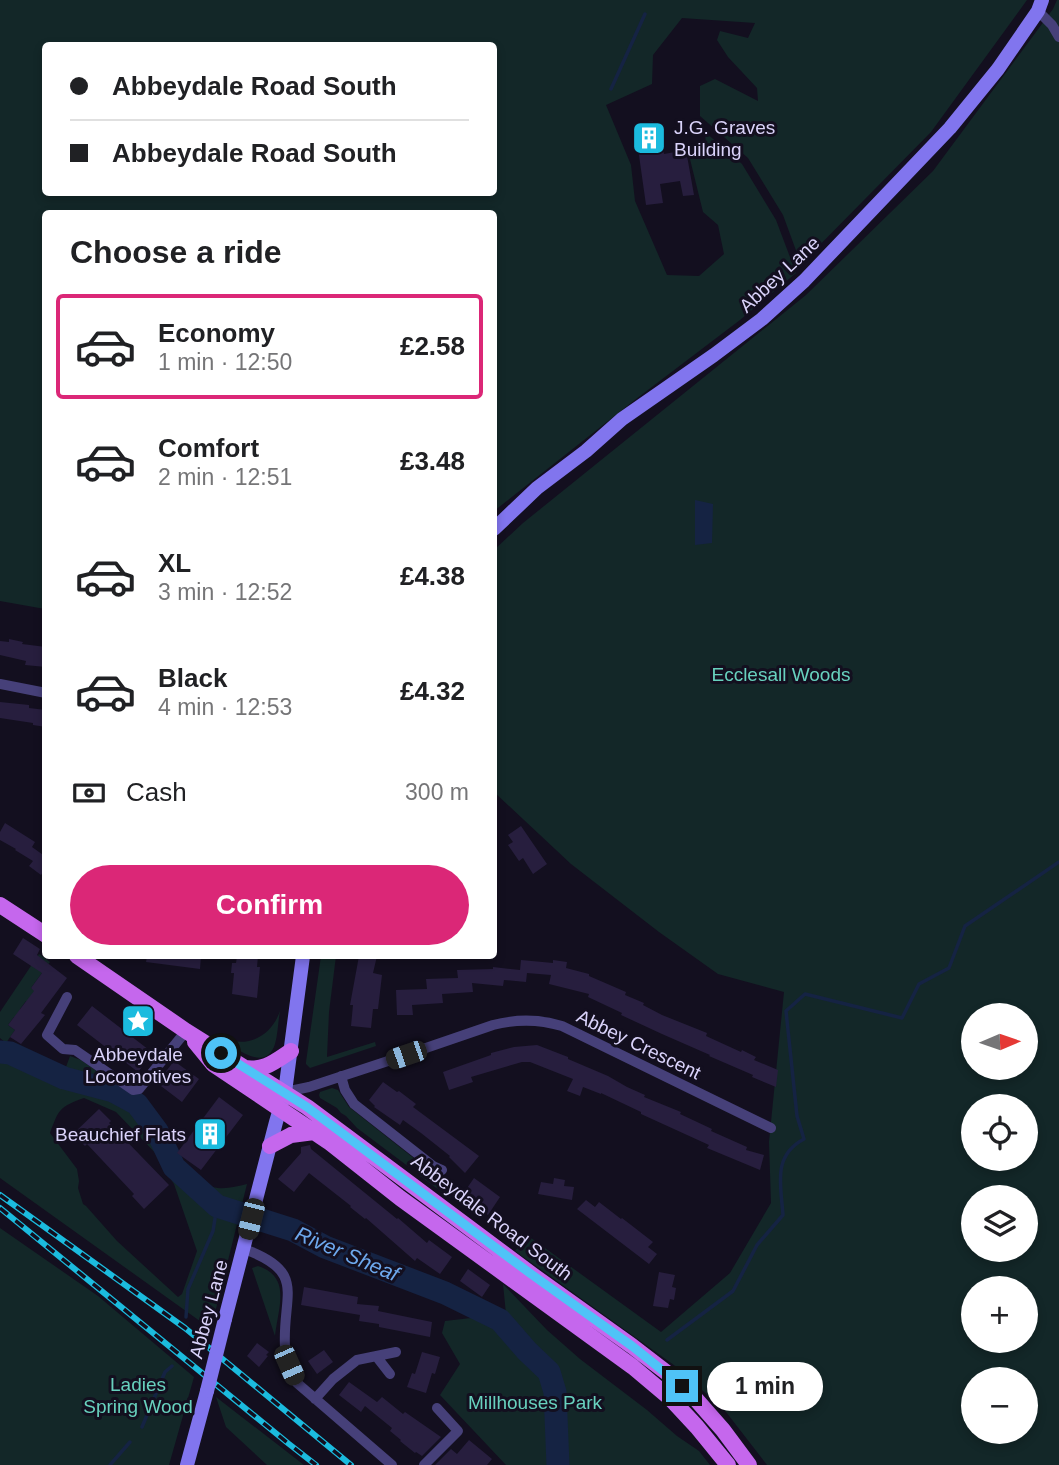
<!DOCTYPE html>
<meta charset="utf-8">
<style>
body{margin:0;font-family:Helvetica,sans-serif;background:#f2f2f2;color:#202124;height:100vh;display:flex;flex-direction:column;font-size:26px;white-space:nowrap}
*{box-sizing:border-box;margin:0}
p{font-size:23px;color:#757577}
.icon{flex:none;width:38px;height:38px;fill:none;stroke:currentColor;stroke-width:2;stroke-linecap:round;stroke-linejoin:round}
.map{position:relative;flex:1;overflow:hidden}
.panel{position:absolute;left:42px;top:210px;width:455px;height:749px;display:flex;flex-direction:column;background:#fff;border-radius:7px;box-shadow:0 4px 10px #0003}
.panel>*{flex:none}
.guide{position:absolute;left:42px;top:42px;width:455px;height:154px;border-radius:7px;box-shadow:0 4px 10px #0003;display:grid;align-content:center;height:154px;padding:0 28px;background:#fff}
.needle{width:46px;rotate:88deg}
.buttons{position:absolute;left:961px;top:1003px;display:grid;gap:14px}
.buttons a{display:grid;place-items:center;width:77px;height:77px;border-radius:50%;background:#fff;box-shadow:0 4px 10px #0003;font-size:35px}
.end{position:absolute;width:32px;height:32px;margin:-16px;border:9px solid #4fc3f7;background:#111;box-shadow:0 0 0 4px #111}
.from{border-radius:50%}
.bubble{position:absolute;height:49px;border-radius:24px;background:#fff;box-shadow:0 4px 10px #0003;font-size:23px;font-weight:700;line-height:49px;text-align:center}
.car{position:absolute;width:21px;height:42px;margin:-21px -10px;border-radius:9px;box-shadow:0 0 5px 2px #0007;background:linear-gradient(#222 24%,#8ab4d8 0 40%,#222 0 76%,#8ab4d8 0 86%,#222 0)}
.guide b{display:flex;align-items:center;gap:24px;height:66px;font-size:26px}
.guide b+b{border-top:2px solid #e0e0e0}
.guide i{width:18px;height:18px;background:#202124}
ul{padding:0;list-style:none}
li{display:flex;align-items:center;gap:21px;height:105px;margin:0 14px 10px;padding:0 14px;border:4px solid transparent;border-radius:7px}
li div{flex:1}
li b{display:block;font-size:26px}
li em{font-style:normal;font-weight:700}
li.selected{border-color:#db2777}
li>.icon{width:63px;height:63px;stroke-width:1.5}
h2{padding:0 28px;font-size:32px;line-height:84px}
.pay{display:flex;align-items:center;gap:18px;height:77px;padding:0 28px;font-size:26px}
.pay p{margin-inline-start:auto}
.cta{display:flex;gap:14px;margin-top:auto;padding:14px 28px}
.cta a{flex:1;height:80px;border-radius:42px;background:#db2777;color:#fff;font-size:28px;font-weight:700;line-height:80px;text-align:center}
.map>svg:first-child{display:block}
.green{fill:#132728;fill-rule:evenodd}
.water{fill:#152343}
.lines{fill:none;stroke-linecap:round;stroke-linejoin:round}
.stream{stroke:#152343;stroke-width:3.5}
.river{stroke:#152343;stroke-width:23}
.building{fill:#271e3e}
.street{stroke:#464079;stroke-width:10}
.secondary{stroke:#8175ee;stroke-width:14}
.primary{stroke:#c567ed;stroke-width:16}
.rail-casing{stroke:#1bbbde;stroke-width:6}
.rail{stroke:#130f1f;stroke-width:3.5;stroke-dasharray:10;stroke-linecap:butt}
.secondary-bridge{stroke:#8175ee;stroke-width:14}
.route{stroke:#4fc3f7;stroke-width:9}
.labels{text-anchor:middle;stroke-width:6;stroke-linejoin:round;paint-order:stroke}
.poi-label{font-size:19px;fill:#dad3fa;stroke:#130f1f;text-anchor:start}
.street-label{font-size:19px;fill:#dad3fa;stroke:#130f1f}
.park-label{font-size:19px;fill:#68d1be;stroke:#130f1f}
.water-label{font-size:21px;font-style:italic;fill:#6da8ed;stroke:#130f1f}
</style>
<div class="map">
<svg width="1059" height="1465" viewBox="0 0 1059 1465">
<rect width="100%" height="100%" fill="#130f1f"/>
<!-- green -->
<path class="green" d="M0,0H1027L931,132L801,264L783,215L748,158L700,116V86L715,79L758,101L757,88L728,57L717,40L720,31L748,38L755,23L682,18L653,55L652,84L606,105L631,165L635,201L667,275L699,276L724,254L718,225L703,212L688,151L706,146L705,132L742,164L776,220L796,273L740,320L636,399L494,511V214H46L45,609L0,601ZM46,46H494V192H46Z
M1057,0H1059V1465H767L726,1412L678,1368L515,1251L527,1235L661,1332L730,1273L771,1203L769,1142L784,992L718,974L659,932L571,864L494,792V550L523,523L806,295L933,171L1053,9ZM973,1015H1026V1068H973ZM973,1106H1026V1158H973ZM973,1197H1026V1250H973ZM973,1288H1026V1340H973ZM973,1379H1026V1432H973Z
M39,954L50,962L31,988L39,994L31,1005L26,1001L20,1009L27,1015L14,1017L8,1025L15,1030L6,1043L0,1038V1012Z
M321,956H336L329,1012L327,1057L375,1042L376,1046L310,1068L306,1064V1062Z
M280,1011C278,1021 278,1034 275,1044C265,1076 229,1043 215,1033C241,1051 270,1040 280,1011Z
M0,1041L46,1066L66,1067L70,1056L81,1060L149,1108L167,1134L170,1151L161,1159L116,1112L84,1098C59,1107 59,1109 50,1133L77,1169L79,1181L78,1188L83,1204L86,1206L117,1241L178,1297L182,1294L197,1251L174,1184L167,1173L178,1157C188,1169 202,1187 218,1188C228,1189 238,1186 247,1184L211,1329L0,1178Z
M332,1088L338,1090L349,1107L430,1171L433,1177L453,1194L450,1198L420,1176L423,1170L413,1163L409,1167L357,1128L346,1116L341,1113L337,1108L320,1098L319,1095L320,1092Z
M0,1228L98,1296L194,1377L169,1465H0Z
M258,1266C292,1277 278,1308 275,1336L252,1268Z
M503,1284L547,1330L580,1359L647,1410L677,1436L699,1451L710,1465H506L440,1395L460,1364L442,1333L445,1321L506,1314Z
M216,1397L304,1465H267L226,1427Z"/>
<!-- water -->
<path class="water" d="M695,500L713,504L712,543L695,545Z"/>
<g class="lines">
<!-- stream -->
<path class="stream" d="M611,89L645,14
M186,1317L188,1289L213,1231L217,1206
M667,1340L733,1291L757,1245L783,1215C781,1185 772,1156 804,1139L797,1116L786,1011L805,994L902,1018L919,984L949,968L965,926L1059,862
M142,1427L165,1372L172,1366
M110,1465L130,1442"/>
<!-- river -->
<path class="river" d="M0,1052L10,1053L64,1078L113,1091L137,1104L157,1131L174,1167L217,1206L293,1230L325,1247L445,1293L500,1320L527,1351L549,1372L555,1392L558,1465"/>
</g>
<!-- building -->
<path class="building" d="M653,121L654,131L660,130L664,154L686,150L694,195L683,196L680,181L660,184L663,203L646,205L636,134L637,133L636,124Z
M9,639L23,642L22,644L46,647V667L25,665L26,661L0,655V641L9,642Z
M0,702L29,705V708L46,710V727L33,725V723L0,718Z
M5,823L35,842L32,847L46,857V868L41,875L29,866L33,861L15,850L16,849L0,840V832Z
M521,826L547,864L533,874L523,858L519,861L508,845L513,842L508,835Z
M23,938L40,949L37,955L67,978L41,1013L45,1015L21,1044L10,1037L15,1030L8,1025L34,991L31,988L42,973L13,954Z
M147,956H201L200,969L146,962Z
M237,956H258L257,967H260L257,998L232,994L234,973H231L232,963H236Z
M359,956H377L373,973L382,975L378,1009H373L371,1028L351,1026L353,1005H350Z
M521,960L553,963V960L567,962L566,968L589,974V976L626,992L625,995L644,1003L643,1005L662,1015L707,1033L706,1036L741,1052L742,1050L756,1057L754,1060L778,1070L776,1087L752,1077L753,1075L709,1056L710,1055L662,1034L621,1015L622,1013L588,997L589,994L549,984L551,975L527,973L526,982L504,980L503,986L472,983L473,992L442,994L443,1003L412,1005L413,1015H397L396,990L427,989L426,979L458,978L457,970L493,969V967L520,970Z
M92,1006L153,1053L138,1072L77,1025Z
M537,1045L568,1057V1059L608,1076L627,1087L645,1095L644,1097L681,1112L680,1114L712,1129L711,1131L747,1147L746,1150L764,1155L760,1170L707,1148L709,1145L641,1114V1112L601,1093V1094L583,1087L580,1096L567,1091L573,1079L530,1062H522L471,1077L473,1082L449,1090L443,1072L491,1055V1053L514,1047Z
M174,1061L199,1079L182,1102L157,1083Z
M383,1082L397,1092L399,1091L416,1104L413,1107L479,1156L465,1173L449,1157L450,1156L421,1133L403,1120L400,1125L374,1107L375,1106L369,1100Z
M219,1097L243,1115L201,1170L177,1153Z
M99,1109L111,1121L109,1123L169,1185L144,1209L132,1196L134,1194L87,1144L85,1146L73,1134Z
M310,1145L311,1149L397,1219L398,1218L427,1243L429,1240L452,1257L440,1274L417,1258L415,1261L366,1218L365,1219L350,1207L351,1206L309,1173L294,1192L278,1179L301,1153V1147Z
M474,1178L500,1197L488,1215L461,1197Z
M554,1178L565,1180L564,1186L574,1187L572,1200L538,1194L541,1182L553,1184Z
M586,1200L595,1207L599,1202L621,1219L622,1218L653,1242L648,1247L657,1254L649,1264L577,1209Z
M468,1269L490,1285L482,1297L460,1281Z
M659,1272L675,1275L672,1287L676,1288L674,1300L670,1299L668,1308L653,1306Z
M304,1287L358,1297L357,1304L379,1306L378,1311L432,1322L430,1337L379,1327V1324L359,1321L360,1315L301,1305Z
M257,1343L269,1352L266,1355L268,1356L259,1367L247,1356Z
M324,1350L333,1362L317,1374L308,1361Z
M422,1352L440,1357L435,1374L432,1373L426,1393L407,1387L412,1373L415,1374Z
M349,1382L377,1402L382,1397L403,1414L405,1412L441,1437L422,1456L416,1452L415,1453L400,1441L401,1440L390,1431L392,1428L365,1406L361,1412L339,1395Z
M469,1440L492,1459L487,1465H435L451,1449L457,1454Z"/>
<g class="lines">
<!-- street -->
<path class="street" d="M1038,11L1052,25L1059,37
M0,684L46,693
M67,997L47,1035L63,1049L75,1050L133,1090L139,1089L186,1031
M341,1076L345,1090L354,1104L433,1166L442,1170
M285,1092L309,1087L385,1062L493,1025C516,1019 539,1019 562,1026L771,1128
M244,1249C308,1272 282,1295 285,1347C286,1360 292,1371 297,1383L392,1465
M376,1356L390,1374
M315,1399L333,1379L357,1360L396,1352
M424,1465L458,1431L437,1408"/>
<!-- secondary -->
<path class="secondary" d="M494,529L537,488L586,451L622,419L714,355L762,319L804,281L950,128L998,69L1038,11L1042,0
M225,1319L276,1122L285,1092L303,956
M187,1465L207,1391"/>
<!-- primary -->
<path class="primary" d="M0,905L46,935
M77,956L186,1031L307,1107L531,1274L632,1346L671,1376L694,1397L723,1430L749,1465
M195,1042L213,1064L329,1142L400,1198L633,1367L671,1399L697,1427L728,1465
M244,1068C265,1071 274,1062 291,1051
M270,1146L291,1135L314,1132"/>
<!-- rail casing -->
<g class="rail-casing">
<path id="rail" d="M0,1195L185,1328L351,1465
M0,1208L289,1444L316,1465"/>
</g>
<!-- rail -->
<use href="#rail" class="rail"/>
<!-- secondary-bridge -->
<path class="secondary-bridge" d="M207,1391L225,1319"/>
</g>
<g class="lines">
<!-- route -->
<path class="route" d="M221,1053L307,1107L531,1274L632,1346L682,1386"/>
</g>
<!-- icons -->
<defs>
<g id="building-square" transform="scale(1.75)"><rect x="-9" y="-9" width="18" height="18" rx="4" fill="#1bbbde" stroke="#130f1f"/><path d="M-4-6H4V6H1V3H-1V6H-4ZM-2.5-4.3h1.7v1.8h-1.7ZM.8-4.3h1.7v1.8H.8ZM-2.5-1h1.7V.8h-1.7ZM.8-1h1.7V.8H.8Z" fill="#fff"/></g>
<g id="sight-square" transform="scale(1.75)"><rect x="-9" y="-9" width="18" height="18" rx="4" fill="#1bbbde" stroke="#130f1f"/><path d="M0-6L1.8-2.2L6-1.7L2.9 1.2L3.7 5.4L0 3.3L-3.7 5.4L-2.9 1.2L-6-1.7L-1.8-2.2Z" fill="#fff"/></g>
</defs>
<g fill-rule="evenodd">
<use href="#building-square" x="649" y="138"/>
<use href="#sight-square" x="138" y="1021"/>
<use href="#building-square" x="210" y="1134"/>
</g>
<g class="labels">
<!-- poi labels -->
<g class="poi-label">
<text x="674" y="134">J.G. Graves<tspan x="674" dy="22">Building</tspan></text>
<text x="138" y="1061" text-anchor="middle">Abbeydale<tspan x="138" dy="22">Locomotives</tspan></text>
<text x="186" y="1141" text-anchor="end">Beauchief Flats</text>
</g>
<!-- street labels -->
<g class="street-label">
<text transform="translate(779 274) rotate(-43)" y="7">Abbey Lane</text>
<text transform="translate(639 1044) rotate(26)" y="7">Abbey Crescent</text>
<text transform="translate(492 1217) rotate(37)" y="7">Abbeydale Road South</text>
<text transform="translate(208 1309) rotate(-75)" y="7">Abbey Lane</text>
</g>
<!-- park labels -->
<g class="park-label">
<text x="781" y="681">Ecclesall Woods</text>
<text x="138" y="1391">Ladies<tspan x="138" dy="22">Spring Wood</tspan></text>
<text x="535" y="1409">Millhouses Park</text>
</g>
<!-- water labels -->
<g class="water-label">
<text transform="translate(347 1254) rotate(23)" y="7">River Sheaf</text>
</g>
</g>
</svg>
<div class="buttons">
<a><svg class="needle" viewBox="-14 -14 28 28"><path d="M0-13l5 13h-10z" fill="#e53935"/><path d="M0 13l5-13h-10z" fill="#757577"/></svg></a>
<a><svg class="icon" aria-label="locate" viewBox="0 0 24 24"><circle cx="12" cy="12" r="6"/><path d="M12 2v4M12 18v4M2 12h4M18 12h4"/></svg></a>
<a><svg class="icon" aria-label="layers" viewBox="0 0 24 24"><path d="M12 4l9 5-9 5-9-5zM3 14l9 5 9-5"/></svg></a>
<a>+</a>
<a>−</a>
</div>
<i class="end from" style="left:221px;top:1053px"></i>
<i class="end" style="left:682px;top:1386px"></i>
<div class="bubble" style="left:707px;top:1362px;width:116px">1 min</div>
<i class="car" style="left:406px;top:1055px;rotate:251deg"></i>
<i class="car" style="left:251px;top:1219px;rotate:194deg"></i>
<i class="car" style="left:289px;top:1365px;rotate:156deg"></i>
<div class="guide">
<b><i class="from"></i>Abbeydale Road South</b>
<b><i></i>Abbeydale Road South</b>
</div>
<section class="panel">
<h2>Choose a ride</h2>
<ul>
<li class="selected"><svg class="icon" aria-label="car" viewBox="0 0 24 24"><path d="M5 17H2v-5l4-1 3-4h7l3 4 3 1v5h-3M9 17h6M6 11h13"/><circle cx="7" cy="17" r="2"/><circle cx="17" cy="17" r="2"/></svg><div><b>Economy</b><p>1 min · 12:50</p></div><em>£2.58</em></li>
<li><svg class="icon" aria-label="car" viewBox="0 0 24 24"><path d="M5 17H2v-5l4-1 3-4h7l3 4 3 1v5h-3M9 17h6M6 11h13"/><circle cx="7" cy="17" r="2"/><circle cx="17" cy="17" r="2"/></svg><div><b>Comfort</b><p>2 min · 12:51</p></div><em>£3.48</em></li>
<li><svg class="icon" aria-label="car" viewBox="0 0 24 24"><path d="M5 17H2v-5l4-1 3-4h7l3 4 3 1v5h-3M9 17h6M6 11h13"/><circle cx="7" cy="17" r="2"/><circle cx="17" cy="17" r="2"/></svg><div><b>XL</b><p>3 min · 12:52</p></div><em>£4.38</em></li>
<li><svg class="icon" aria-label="car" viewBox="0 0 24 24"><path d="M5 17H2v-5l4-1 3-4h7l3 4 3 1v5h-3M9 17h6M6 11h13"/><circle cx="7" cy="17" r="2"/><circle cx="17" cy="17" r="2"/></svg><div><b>Black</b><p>4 min · 12:53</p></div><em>£4.32</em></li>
</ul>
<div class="pay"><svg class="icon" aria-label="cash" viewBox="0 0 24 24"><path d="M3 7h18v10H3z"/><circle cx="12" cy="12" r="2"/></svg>Cash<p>300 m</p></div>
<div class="cta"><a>Confirm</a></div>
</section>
</div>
